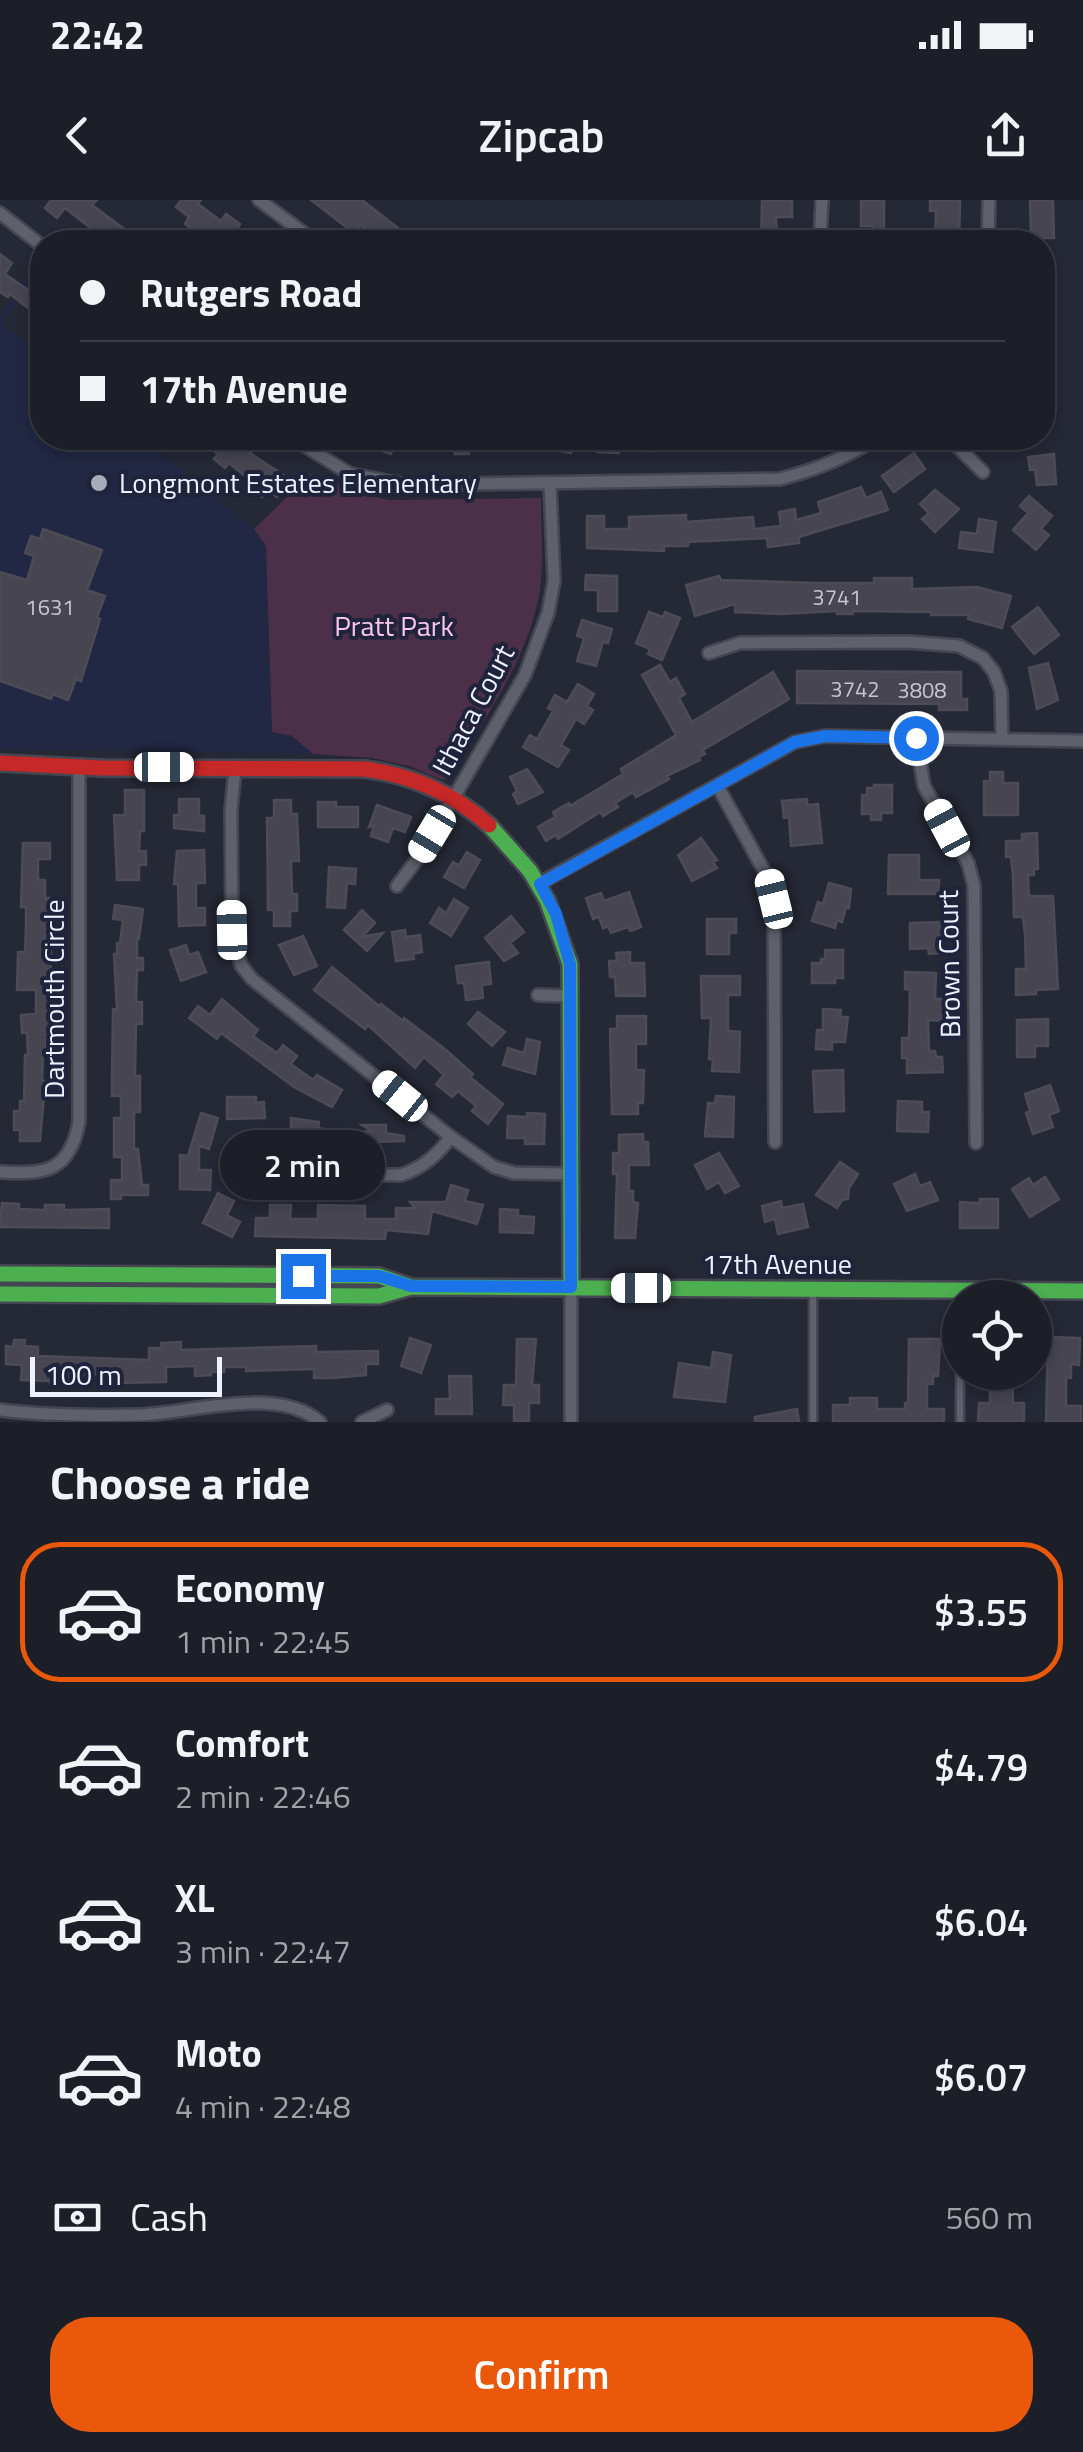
<!DOCTYPE html>
<meta charset="utf-8">
<style>
body{margin:0;font-family:"Titillium Web",sans-serif;background:#292b34;color:#f1f3f6;height:100vh;display:flex;flex-direction:column;font-size:38px;white-space:nowrap}
*{box-sizing:border-box;margin:0}
p{font-size:32px;color:#a0a2a8}
.icon{flex:none;width:55px;height:55px;fill:none;stroke:currentColor;stroke-width:2;stroke-linecap:round;stroke-linejoin:round}
.map{position:relative;height:1222px;overflow:hidden}
.drawer{display:flex;flex-direction:column;background:#1c1e28;flex:1}
.drawer>*{flex:none}
.hud{position:absolute;left:30px;top:30px;width:1025px;height:220px;border-radius:40px;box-shadow:0 5px 15px #0003,0 0 0 2px #3a3c45;display:grid;align-content:center;height:220px;padding:0 50px;background:#1c1e28}
.tools{position:absolute;left:942px;top:1080px;display:grid;gap:20px}
.tools a{display:grid;place-items:center;width:110px;height:110px;border-radius:50%;background:#1c1e28;box-shadow:0 5px 15px #0003,0 0 0 2px #3a3c45;font-size:50px}
.scale{position:absolute;left:30px;bottom:25px;width:192px;box-sizing:border-box;padding-left:10px;border:5px solid #eef1fe;border-top:0;font-size:28px;line-height:35px;white-space:nowrap;color:#eef1fe;-webkit-text-stroke:8px #1f233b;paint-order:stroke}
.end{position:absolute;width:45px;height:45px;margin:-22px;border:12px solid #1a73e8;background:#fff;box-shadow:0 0 0 5px #fff}
.from{border-radius:50%}
.bubble{position:absolute;height:70px;border-radius:35px;background:#1c1e28;box-shadow:0 5px 15px #0003,0 0 0 2px #3a3c45;font-size:32px;font-weight:600;line-height:70px;text-align:center}
.car{position:absolute;width:30px;height:60px;margin:-30px -15px;border-radius:12px;box-shadow:0 0 8px 2px #0007;background:linear-gradient(#fff 24%,#345 0 40%,#fff 0 76%,#345 0 86%,#fff 0)}
.hud b{display:flex;align-items:center;gap:35px;height:95px;font-size:38px}
.hud b+b{border-top:2px solid #3a3c45}
.hud i{width:25px;height:25px;background:#f1f3f6}
ul{padding:0;list-style:none}
li{display:flex;align-items:center;gap:30px;height:140px;margin:0 20px 15px;padding:0 30px;border:5px solid transparent;border-radius:40px}
li div{flex:1}
li b{display:block;font-size:38px}
li em{font-style:normal;font-weight:600}
li.selected{border-color:#ea580c}
li>.icon{width:90px;height:90px;stroke-width:1.5}
h2{padding:0 50px;font-size:45px;line-height:120px}
.pay{display:flex;align-items:center;gap:25px;height:110px;padding:0 50px;font-size:38px}
.pay p{margin-inline-start:auto}
.button{display:flex;gap:20px;margin-top:auto;padding:20px 50px}
.button a{flex:1;height:115px;border-radius:40px;background:#ea580c;color:#fff;font-size:40px;font-weight:600;line-height:115px;text-align:center}
.status{display:flex;justify-content:space-between;align-items:center;height:70px;padding:0 50px;background:#1c1e28;direction:ltr}
.status svg{height:28px;fill:currentColor}
header{display:flex;justify-content:space-between;align-items:center;height:130px;padding:0 50px;background:#1c1e28;font-size:45px;font-weight:600}
.map>svg:first-child{display:block}
.built{fill:#222743}
.green{fill:#4c2f48}
.building{fill:#464550;stroke:#4c4b56;stroke-width:2.5}
.lines{fill:none;stroke-linecap:round;stroke-linejoin:round}
.lane-casing{stroke:#444751;stroke-width:11}
.street-casing{stroke:#444751;stroke-width:16}
.fast-casing{stroke:#444751;stroke-width:20}
.jam-casing{stroke:#444751;stroke-width:20}
.lane{stroke:#5e606c;stroke-width:6}
.street{stroke:#5e606c;stroke-width:11}
.fast{stroke:#4caf50;stroke-width:15}
.jam{stroke:#c62828;stroke-width:15}
.route{stroke:#1a73e8;stroke-width:12}
.poi-dot{fill:#a8abb8;stroke:#1f233b;stroke-width:4}
.labels{text-anchor:middle;stroke-width:8;stroke-linejoin:round;paint-order:stroke}
.number-label{font-size:22px;fill:#c4c6d2}
.poi-label{font-size:28px;fill:#eef1fe;stroke:#1f233b;text-anchor:start}
.park-label{font-size:28px;fill:#f9c5ec;stroke:#1f233b}
.street-label{font-size:28px;fill:#eef1fe;stroke:#1f233b}
</style>
<div class="status"><b>22:42</b><svg viewBox="0 0 49 12"><path d="M0 12V9h3v3zM5 12V6h3v6zM10 12V3h3v9zM15 12V0h3v12zM26 1h20v11H26zM47 4h2v5h-2z"/></svg></div>
<header><svg class="icon" aria-label="back" viewBox="0 0 24 24"><path d="M15 5l-7 7 7 7"/></svg>Zipcab<svg class="icon" aria-label="share" viewBox="0 0 24 24"><path d="M12 15V3M7 8l5-5 5 5M5 13v7h14v-7"/></svg></header>
<div class="map">
<svg width="1083" height="1222" viewBox="0 0 1083 1222">
<rect width="100%" height="100%" fill="#252835"/>
<!-- built -->
<path class="built" d="M41,62L42,72L1,123L42,157V238H142L254,329L266,346L272,531L292,536L313,554L0,549V117Z"/>
<!-- green -->
<path class="green" d="M311,274L355,292L388,300L541,298C541,328 544,361 540,390C529,459 484,518 450,577L442,580L409,566L372,558L313,554L292,536L272,532L266,346L254,329Z"/>
<!-- building -->
<path class="building" d="M51,0H97L92,5L142,42H84L93,30L65,8L57,18L45,8Z
M181,0H201L198,4L221,21L226,14L240,24L235,32L250,42H223L201,27L197,33L185,24L189,17L176,7Z
M311,0H362L416,42H384L360,25L354,33Z
M762,0H792V17H776L777,42H761Z
M861,0H884V42H870L873,26H861Z
M930,0H960L959,42H935L936,11H930Z
M1030,0H1053L1054,38H1031Z
M0,54L12,63L5,74L31,92L35,86L42,92V119L10,94L8,97L0,92Z
M197,238H228L238,246L243,239L254,249L250,253L291,280L277,297L268,290L262,297L247,285L251,281L229,263L225,268L214,259L218,254Z
M366,238H574L571,253L540,247V251L492,247H469V254H455V250L393,247L391,254L366,246Z
M598,238H620L619,253L597,252Z
M644,238H759L760,250L644,251Z
M914,253L925,269L894,292L882,276Z
M1054,254L1056,284L1037,285L1035,269L1030,270L1028,257Z
M861,287L866,298L881,292L888,310L799,337V343L768,347L767,338L688,342V346H664V351L587,348V316H604V329H629V317L686,315V322L753,317L754,329L781,326L779,312L795,309L796,320L821,313L818,302Z
M935,290L959,309L935,332L922,319L929,313L920,304Z
M1029,296L1052,316L1041,329L1049,335L1036,350L1013,330L1028,313L1020,306Z
M979,319L996,322L992,352L959,348L961,332L977,334Z
M43,329L102,350L87,390L105,396L97,417L100,419L81,481L76,479L68,500L53,494L51,499L0,481V372L27,380L34,356L25,353L31,336L40,339Z
M586,375L617,376V411H598V390H585Z
M719,376L721,380L816,383H874V378H912V389L977,387L1011,396L1002,428L968,419L969,415H931V412L853,411V414H837V411L781,414L735,412V404L695,416L686,385Z
M1038,407L1059,435L1034,454L1012,427Z
M649,412L663,417L665,412L680,418L662,460L648,454L650,449L636,443Z
M582,420L612,429L608,443L603,442L596,466L577,461L584,438L577,436Z
M1048,463L1058,500L1037,509L1029,468Z
M660,465L670,482L676,478L685,494L679,498L692,522L773,472L789,499L703,550L705,554L699,557L700,560L667,576L669,579L636,597L633,592L615,603L618,607L603,616L600,612L558,639L556,635L546,641L538,627L555,617L553,612L569,603L570,606L623,574L621,569L676,535L642,475Z
M797,471L961,472V499H967V510H939V504L797,503Z
M578,484L594,494L587,506L593,510L584,524L576,519L561,545L569,550L558,567L523,547L530,535L537,539L553,511L548,508L555,495L567,502Z
M527,569L543,592L518,604L513,594L517,591L510,577Z
M990,572H1003V583H1018V615H984V581H990Z
M874,585H892V613H881V620H871V614H862V595H867V588H874Z
M125,590H144V631H140L139,651H146V665H139V680H117L114,615H125Z
M179,599H199V616H204V631L174,628V615H179Z
M807,599V605L818,604L822,643L791,646L789,617L784,618L782,601Z
M274,600H291V614H297L299,661H291L292,694H297V711H290V726H274V710H268L267,618H274Z
M318,602H336V607H358V627H318Z
M377,605L411,617L405,632L393,628L388,642L371,636L374,626L369,627Z
M1037,633L1038,669H1034V675H1028L1029,696H1053L1058,789L1036,790V794L1016,795V769H1026L1025,734L1023,717H1014L1013,676L1011,657H1006V641H1022V634Z
M701,638L717,660L713,662L717,668L692,681L678,655Z
M23,643H50V659H38V680H45V698H49L45,742H51L50,839H46V853H43L42,881H50V895H44L40,941H20V930H14V911H20V901H24L25,855H28L27,833H22L21,815L36,814V790H17L18,752H25L26,727V707H21Z
M204,650L205,683H196V708H205V725L179,726L178,684H174L177,651Z
M467,652L480,660L464,688L444,677L453,662L459,665Z
M889,655H919V680H939L938,694H888Z
M329,667L356,669L355,684L347,683L345,708L327,707Z
M829,683L851,689L849,708L846,707L842,722L837,720L835,728L812,721L818,702L823,704Z
M629,692L641,727L630,731L628,727L611,733L608,726L603,728L599,717L593,719L586,698L601,693L604,701Z
M454,699L468,708L451,736L430,723L439,708L446,713Z
M115,705L143,709L139,738L137,737V758H143V770H137L136,802H142V824H136L135,876H140V912H134V949H138L142,985H148V995H121V999H111V980H122V957H114V918H121V896H112V876L113,809L117,810L114,754H117V743H120L123,720L113,719Z
M362,710L375,723L362,737L383,733L367,751L344,730Z
M511,716L524,732L510,743L518,753L504,761L485,738Z
M707,719H736V733H729V754H707Z
M941,722L942,753L929,754L928,748L910,749V723Z
M405,730L406,737L420,735L422,752L413,754L414,759L396,761L392,732Z
M303,736L317,766L294,775L279,745Z
M186,745L189,755L198,752L206,772L181,781L170,750Z
M825,750H843V778H835V783H812V763H821V759H825Z
M630,752V763H644L645,796H616L615,777H610L609,761H617L616,753Z
M489,762L491,784L482,785L483,798L466,800L464,783H458L456,766Z
M332,767L379,806L381,804L403,821L404,818L446,850L473,874L470,877L503,904L488,924L472,911L476,906L458,891L452,897L436,884L444,875L424,857L415,868L368,825L365,829L314,790Z
M905,772L936,773L935,799H942V821L928,820L929,851H935L936,857H942L943,872L907,873V858H902V838H909L910,790L905,789Z
M701,776H740V795H728V831L740,832L739,872L712,871L713,859H709L711,818H702Z
M222,799L258,830L253,836L277,853L283,845L297,856L291,864L313,880L317,875L342,890L332,907L294,887L221,833L217,839L189,818L198,806L210,815Z
M823,809L841,810L840,817H848L845,842H832V850L816,849L817,830H823Z
M478,812L505,832L492,846L468,824Z
M617,816H646V844H636V870H644L643,903H638V914H612L610,829H617Z
M1048,819V846H1035V857H1017V820Z
M527,839L540,842L535,874L503,865L508,848L524,853Z
M843,870L844,911L815,912L813,871Z
M1050,885L1059,911L1049,915L1053,927L1033,934L1026,913L1030,911L1025,894Z
M716,896L734,897L733,937L705,936L708,903H715Z
M227,897H256V903L264,902L265,918L227,919Z
M898,901L922,902V912H929L928,932L897,931Z
M201,913L218,918L209,949L199,946V970H211L210,990L180,989V955L188,956Z
M527,913L545,914L544,944H525V938H507L508,916L527,917Z
M291,918L319,922L318,928L325,929L323,946L291,945Z
M362,925H386V933L404,936V941L373,942V950L352,951L351,932L372,931Z
M643,934V942H648L649,965H629V991H633V1002L638,1003L635,1038H615L617,974H613V953H619V935Z
M719,953L739,986L725,993L719,982L707,989L695,965Z
M840,962L858,974L849,988L848,999L842,1000L837,1008L816,995Z
M915,974L920,986L930,982L938,1000L907,1011L894,984Z
M1045,977L1059,999L1030,1017L1012,989L1029,978L1033,985Z
M451,985L468,990L465,1001L483,1005L477,1024L432,1011L428,1034L386,1030L385,1039L255,1036L256,1018H270V1005H291L290,1019H318V1005L365,1006V1019H396V1008H415L410,1002H446Z
M218,993L234,1001L227,1015L240,1022L232,1037L203,1023Z
M980,999H998V1028H960V1002L980,1003Z
M781,1001L782,1008L803,1004L808,1027L778,1034L775,1019L765,1022L762,1006Z
M2,1003L19,1004V1009L45,1010V1005H64V1010L109,1009V1028L0,1027Z
M500,1009L518,1010V1016L534,1017L533,1033L500,1032Z
M1048,1137L1080,1138L1079,1165L1071,1164V1178H1066V1206H1081V1222H1046Z
M410,1138L431,1145L421,1173L401,1166Z
M517,1139H536L532,1185H539V1203H529V1221H514V1205H503L504,1185H516Z
M909,1139H940L938,1176H933V1184H927V1209H944V1222H833V1205H850V1198H877V1209H905V1203H908Z
M14,1140H25L24,1146L38,1147V1156L149,1160V1148H162L161,1143L181,1142V1150L316,1146V1152L378,1151V1164H366V1175L333,1178H314V1169L246,1171V1167H224V1172H211V1175L195,1176V1166L166,1167V1182L118,1183V1175L92,1174L78,1176V1180H66V1184L50,1183V1181L21,1180L22,1165L6,1164V1146L13,1147Z
M713,1152L731,1155L725,1202L674,1197L679,1163L711,1168Z
M990,1172H1012L1013,1203H1024V1222H978L979,1203H990Z
M449,1176H471L472,1214H436V1199H450Z
M797,1209L799,1222H755V1217Z"/>
<g class="lines">
<!-- lane casing -->
<g class="lane-casing">
<path id="lane" d="M813,1222V1089
M960,1222V1172"/>
</g>
<!-- street casing -->
<g class="street-casing">
<path id="street" d="M259,0L316,42
M0,13L42,46
M820,42L822,0
M988,42L989,0
M292,238L350,274L407,285L780,279C815,270 846,258 877,238
M949,238L983,272
M709,453L740,443L909,442L959,446L983,458L994,472L1001,491L1002,539
M916,538L924,586L968,663L974,686L976,943
M235,568L231,611L232,730L241,765L252,779L451,937L494,967L514,973L569,974
M717,585L768,678L774,699L775,942
M540,683L795,542L825,536L1083,541
M397,686L421,654L525,475L548,413L554,381L550,283
M538,795L571,796
M251,961L278,974L401,975C424,967 436,956 451,937
M0,972C46,975 70,971 79,922V567
M571,1087V1222
M0,1210C46,1216 93,1216 139,1215C192,1213 277,1185 320,1222
M362,1222L387,1210"/>
</g>
<!-- fast casing -->
<g class="fast-casing">
<path id="fast" d="M489,625L530,671L547,700L570,764L571,1087
M0,1074L379,1076L411,1087
M0,1094L379,1096L411,1087L1083,1091"/>
</g>
<!-- jam casing -->
<g class="jam-casing">
<path id="jam" d="M0,563L102,568L365,569C411,575 454,594 489,625"/>
</g>
<!-- lane -->
<use href="#lane" class="lane"/>
<!-- street -->
<use href="#street" class="street"/>
<!-- fast -->
<use href="#fast" class="fast"/>
<!-- jam -->
<use href="#jam" class="jam"/>
</g>
<g class="lines">
<!-- route -->
<path class="route" d="M303,1076H379L411,1086L571,1087L570,764L556,714L540,684L795,542L826,536L916,538"/>
</g>
<!-- markers -->
<circle class="poi-dot" cx="99" cy="283" r="10"/>
<g class="labels">
<!-- number labels -->
<g class="number-label">
<text x="837" y="405">3741</text>
<text x="50" y="415">1631</text>
<text x="855" y="497">3742</text>
<text x="922" y="498">3808</text>
</g>
<!-- poi labels -->
<g class="poi-label">
<text x="119" y="293">Longmont Estates Elementary</text>
</g>
<!-- park labels -->
<g class="park-label">
<text x="394" y="436">Pratt Park</text>
</g>
<!-- street labels -->
<g class="street-label">
<text transform="translate(473 510) rotate(-62)" y="10">Ithaca Court</text>
<text transform="translate(949 764) rotate(-91)" y="10">Brown Court</text>
<text transform="translate(54 799) rotate(-90)" y="10">Dartmouth Circle</text>
<text x="777" y="1074">17th Avenue</text>
</g>
</g>
</svg>
<div class="tools">
<a><svg class="icon" aria-label="locate" viewBox="0 0 24 24"><circle cx="12" cy="12" r="6"/><path d="M12 2v4M12 18v4M2 12h4M18 12h4"/></svg></a>
</div>
<div class="scale">100 m</div>
<i class="end from" style="left:916px;top:538px"></i>
<i class="end" style="left:303px;top:1076px"></i>
<div class="bubble" style="left:220px;top:930px;width:165px">2 min</div>
<i class="car" style="left:164px;top:567px;rotate:90deg"></i>
<i class="car" style="left:947px;top:628px;rotate:332deg"></i>
<i class="car" style="left:432px;top:634px;rotate:211deg"></i>
<i class="car" style="left:774px;top:699px;rotate:346deg"></i>
<i class="car" style="left:232px;top:730px;rotate:359deg"></i>
<i class="car" style="left:400px;top:896px;rotate:309deg"></i>
<i class="car" style="left:641px;top:1088px;rotate:270deg"></i>
<div class="hud">
<b><i class="from"></i>Rutgers Road</b>
<b><i></i>17th Avenue</b>
</div>
</div>
<section class="drawer">
<h2>Choose a ride</h2>
<ul>
<li class="selected"><svg class="icon" aria-label="car" viewBox="0 0 24 24"><path d="M5 17H2v-5l4-1 3-4h7l3 4 3 1v5h-3M9 17h6M6 11h13"/><circle cx="7" cy="17" r="2"/><circle cx="17" cy="17" r="2"/></svg><div><b>Economy</b><p>1 min · 22:45</p></div><em>$3.55</em></li>
<li><svg class="icon" aria-label="car" viewBox="0 0 24 24"><path d="M5 17H2v-5l4-1 3-4h7l3 4 3 1v5h-3M9 17h6M6 11h13"/><circle cx="7" cy="17" r="2"/><circle cx="17" cy="17" r="2"/></svg><div><b>Comfort</b><p>2 min · 22:46</p></div><em>$4.79</em></li>
<li><svg class="icon" aria-label="car" viewBox="0 0 24 24"><path d="M5 17H2v-5l4-1 3-4h7l3 4 3 1v5h-3M9 17h6M6 11h13"/><circle cx="7" cy="17" r="2"/><circle cx="17" cy="17" r="2"/></svg><div><b>XL</b><p>3 min · 22:47</p></div><em>$6.04</em></li>
<li><svg class="icon" aria-label="car" viewBox="0 0 24 24"><path d="M5 17H2v-5l4-1 3-4h7l3 4 3 1v5h-3M9 17h6M6 11h13"/><circle cx="7" cy="17" r="2"/><circle cx="17" cy="17" r="2"/></svg><div><b>Moto</b><p>4 min · 22:48</p></div><em>$6.07</em></li>
</ul>
<div class="pay"><svg class="icon" aria-label="cash" viewBox="0 0 24 24"><path d="M3 7h18v10H3z"/><circle cx="12" cy="12" r="2"/></svg>Cash<p>560 m</p></div>
<div class="button"><a>Confirm</a></div>
</section>
